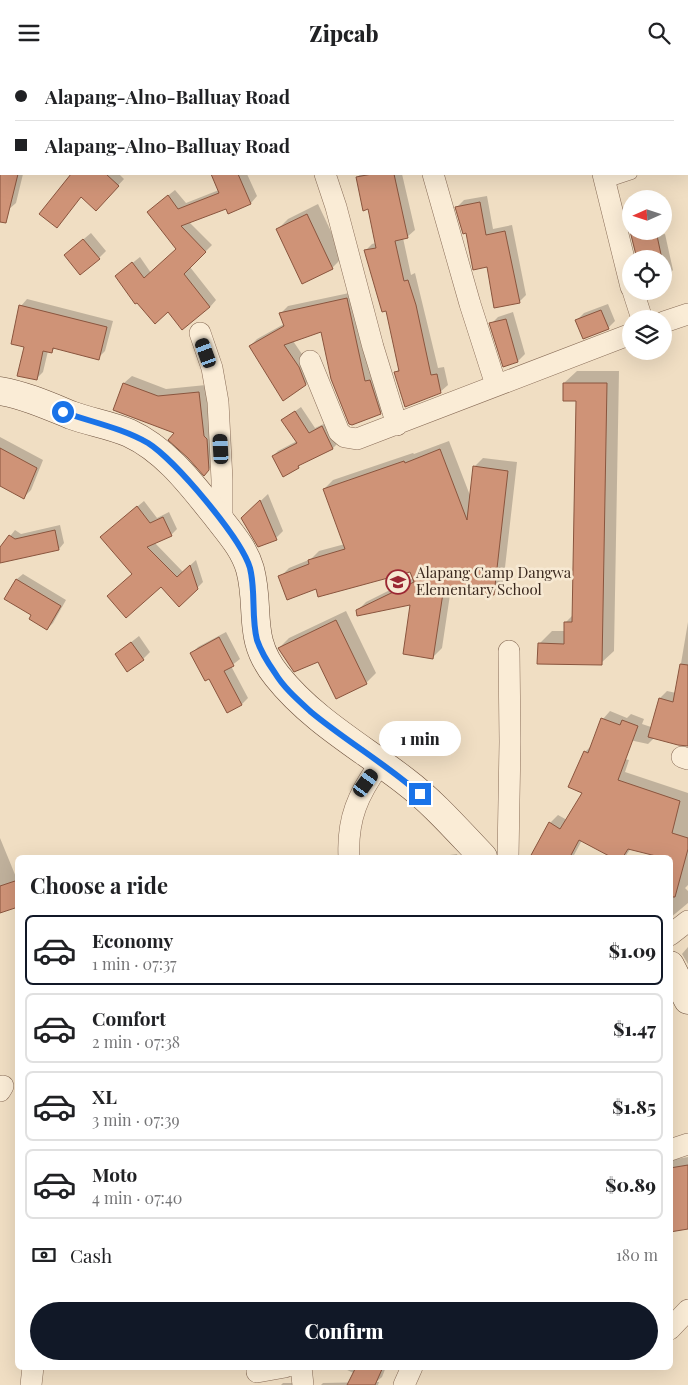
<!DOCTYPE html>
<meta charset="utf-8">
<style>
body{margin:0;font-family:"Playfair Display",serif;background:#f2f2f2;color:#202124;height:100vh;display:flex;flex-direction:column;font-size:19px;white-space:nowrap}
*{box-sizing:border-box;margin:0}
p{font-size:16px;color:#757577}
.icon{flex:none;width:28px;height:28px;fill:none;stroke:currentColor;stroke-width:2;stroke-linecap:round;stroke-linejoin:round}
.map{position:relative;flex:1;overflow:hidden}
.details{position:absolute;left:15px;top:790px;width:658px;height:515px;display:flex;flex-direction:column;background:#fff;border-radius:8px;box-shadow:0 5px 20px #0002}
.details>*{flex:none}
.hud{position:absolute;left:0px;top:0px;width:689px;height:110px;box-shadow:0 5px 20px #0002;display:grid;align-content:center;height:110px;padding:0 15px;background:#fff}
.needle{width:32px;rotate:267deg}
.controls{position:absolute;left:622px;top:125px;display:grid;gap:10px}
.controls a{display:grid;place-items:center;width:50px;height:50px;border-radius:50%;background:#fff;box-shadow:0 5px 20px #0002;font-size:25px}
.end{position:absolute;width:22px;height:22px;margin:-11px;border:6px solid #1a73e8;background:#fff;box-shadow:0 0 0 2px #fff}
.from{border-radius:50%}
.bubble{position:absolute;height:35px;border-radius:18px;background:#fff;box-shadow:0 5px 20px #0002;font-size:16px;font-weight:800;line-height:35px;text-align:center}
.car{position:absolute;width:15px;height:30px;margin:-15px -8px;border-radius:6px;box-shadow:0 0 4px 1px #0007;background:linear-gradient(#222 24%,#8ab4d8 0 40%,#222 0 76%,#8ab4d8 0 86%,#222 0)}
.hud b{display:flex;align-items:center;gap:18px;height:48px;font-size:19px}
.hud b+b{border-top:1px solid #e0e0e0}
.hud i{width:12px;height:12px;background:#202124}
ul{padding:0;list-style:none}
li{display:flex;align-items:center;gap:15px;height:70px;margin:0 10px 8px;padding:0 5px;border:2px solid #e0e0e0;border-radius:8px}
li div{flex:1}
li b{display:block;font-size:19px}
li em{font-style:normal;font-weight:800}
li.selected{border-color:#111827}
li>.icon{width:45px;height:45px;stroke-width:1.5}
h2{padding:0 15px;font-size:22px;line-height:60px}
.pay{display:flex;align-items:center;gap:12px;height:55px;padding:0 15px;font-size:19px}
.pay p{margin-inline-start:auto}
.button{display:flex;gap:10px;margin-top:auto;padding:10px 15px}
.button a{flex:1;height:58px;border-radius:30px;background:#111827;color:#fff;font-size:20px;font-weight:800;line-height:58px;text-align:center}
header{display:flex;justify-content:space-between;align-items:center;height:65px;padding:0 15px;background:#fff;font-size:22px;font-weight:800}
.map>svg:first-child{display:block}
.shadow{fill:#0003}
.building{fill:#cf9377;stroke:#8a553e}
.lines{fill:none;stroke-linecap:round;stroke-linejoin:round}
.service-casing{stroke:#8a6e59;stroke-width:11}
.minor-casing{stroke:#8a6e59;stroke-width:22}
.secondary-casing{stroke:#6c503c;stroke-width:29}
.service{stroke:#faecd6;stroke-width:10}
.minor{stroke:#faecd6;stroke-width:21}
.secondary{stroke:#faecd6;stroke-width:28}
.route{stroke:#1a73e8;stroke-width:6}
.labels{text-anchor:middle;stroke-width:5;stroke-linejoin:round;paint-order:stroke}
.poi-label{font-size:15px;fill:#3a281e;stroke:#f7e9d3;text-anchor:start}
</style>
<header><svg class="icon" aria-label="menu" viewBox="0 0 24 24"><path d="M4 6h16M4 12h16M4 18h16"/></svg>Zipcab<svg class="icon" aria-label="search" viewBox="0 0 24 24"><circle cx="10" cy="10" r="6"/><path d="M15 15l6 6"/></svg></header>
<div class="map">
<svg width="688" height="1320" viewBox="0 0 688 1320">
<rect width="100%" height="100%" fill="#f0dec3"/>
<!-- shadow -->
<path class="shadow" d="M263,0H303V1Z
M419,0H468L418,1Z
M0,88L1,109H23L16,138L8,145L0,143Z
M73,109H119L124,114L102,138L81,131L40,149Z
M212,109H247L257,131L251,138L226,142L189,157L212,180L190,202L216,235L210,242L168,246L116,211L140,192L151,208L178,184L155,141L175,125L186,138L219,125Z
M361,109H402L415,165L407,172L403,173L411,210L415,208L438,303L444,302L448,320L440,327L395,308L400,303L387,245L365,186L372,179L376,178L369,143L357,112Z
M487,131L493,164L512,160L526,230L519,237L488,200L467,167L457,142L464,135Z
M318,139L343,192L332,203L277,165L288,154Z
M631,143V166L627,147Z
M631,166H659L660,170L665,169L673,205L666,213H664V194H638Z
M91,168L106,186L99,193L73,183Z
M354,227L387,341L380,348L322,265L293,276L306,295L313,312L306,319L250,281L257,274L284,259L281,248L288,241Z
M27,234L113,256L105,286L98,293L56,282L51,287L48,286L43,307L36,314L21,241Z
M608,239L615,256L608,263L577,255L584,248Z
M513,247L525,289L518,296L491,259L498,252Z
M577,306H619L614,586L601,598L539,579L552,566H565L566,557L574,549L577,334L564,318Z
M132,311L166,324L206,320L210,363L211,402L204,409L176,368L115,344L124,318Z
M301,342L315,363L328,357L338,378L333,383L303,397L298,402L273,391L278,386L297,376L283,355Z
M0,372L43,395L31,425L24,432L0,420Z
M449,376L471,433L474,402L483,393L517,397L503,520L493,529L451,523L442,583L433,592L411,539L357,546L366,537L414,513L411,505L317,523L280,512L289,503L311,494L319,486L345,479L324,424L333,415L413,388L414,389Z
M268,429L283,466L276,473L250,446Z
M144,436L157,453L169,447L177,464L171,470L154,477L183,507L196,495L203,517L197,523L161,521L133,509L108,466Z
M60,460L64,478L59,484L0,497V484L15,465L21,469Z
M23,509L66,535L53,558L47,564L33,549L6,534L17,514Z
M346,546L376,608L366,618L318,595L279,583L289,573Z
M688,557V680L654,673L648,679L597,668L603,654L610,646L627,653L631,649L644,654L642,659L651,662L660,633L667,626L676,628Z
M226,567L240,594L231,601L248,633L242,639L228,646L210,612L192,588L198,582Z
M139,571L150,587L143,594L116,589Z
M593,679L606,689L629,695L625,707L688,728V820L685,823L688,826V838L670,853V792L631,783L625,792H608V790L582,775L573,792H531L550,758L558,750L567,755L584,727L585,687Z
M0,773L16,812L18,811V841L0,840Z
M457,789L458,792H435Z
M688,882V899L682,889Z
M688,1092V1163L670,1166V1095Z
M341,1302H386L382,1312L376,1317H379L378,1320H321L323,1318L372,1317Z
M283,1318H299L301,1320H281Z"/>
<!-- building -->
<path class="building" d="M0,109H18L6,158L0,157Z
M71,109H106L119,121L96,146L81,132L57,163L39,149Z
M211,109H238L251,139L228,149L226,144L181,161L206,187L184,209L210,242L182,265L168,247L155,259L137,238L135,239L115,211L132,197L144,213L176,184L147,147L168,130L178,144L219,128Z
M372,109H394L408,173L395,176L404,216L408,215L416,240L431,310L437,309L441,328L405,342L394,307L399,306L386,246L382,247L364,185L376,183L368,144L363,146L356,112Z
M480,137L486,170L505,166L520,238L494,243L487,202L473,205L466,168L463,169L455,142Z
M307,149L333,204L302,219L276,164Z
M630,166H656L662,194H637Z
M83,174L100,194L80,210L64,190Z
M347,233L365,316L370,315L381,349L352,360L349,359L331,314L321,267L284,280L299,302L306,320L283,336L249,281L284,261L279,248Z
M19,240L107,262L99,295L53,283L52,288L43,286L37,315L17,311L24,282L11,279Z
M601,245L609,264L583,274L575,255Z
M506,254L518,297L503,302L489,258Z
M123,318L158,331L199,327L204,371L207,374L209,405L204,411L188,393L168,375L174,368L113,345Z
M563,318H607L602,600L537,599L538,578L564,579V557H572L576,336H563Z
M295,346L309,368L322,361L333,384L298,401L299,403L283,412L272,391L297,378L281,355Z
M0,383L37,403L24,434L0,421Z
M440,384L467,455L473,401L508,406L494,530L446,524V528H443L433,594L403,589L410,540L357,551L356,545L414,517L410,507L318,532L316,524L287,535L278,511L309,499L308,495L345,484L323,424L404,396L405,398Z
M260,435L277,475L258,482L241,453Z
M137,441L150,458L163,452L172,471L147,482L177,512L190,500L198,524L179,542L161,522L126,553L107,531L132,509L100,472Z
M55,465L59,485L0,498V482L9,470L15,474Z
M16,514L61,541L47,565L29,554L31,550L4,534Z
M336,555L367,619L336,634L318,597L294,607L278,583Z
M219,572L234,601L224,606L242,640L227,648L209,614L205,616L190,588Z
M131,577L144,595L127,607L115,589Z
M680,599L688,600V681L678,680L648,672L659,633L673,637Z
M601,653L620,660L622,655L638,661L618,715L680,736L672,768L688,773V784L675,832H670V792H660L628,784L623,792H611L579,775L570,792H530L549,757L560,764L582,728L568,722L584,686L588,688Z
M18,815V842L0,848V821Z
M688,1100V1164L670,1167V1103Z
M356,1302H383L375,1320H347Z"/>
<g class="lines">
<!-- service casing -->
<g class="service-casing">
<path id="service" d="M605,118L632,109"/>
</g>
<!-- minor casing -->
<g class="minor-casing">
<path id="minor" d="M405,0V1
M571,0V1
M335,1V0
M325,109L336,142L373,282L397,360
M433,109L470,239L496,320
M603,109L631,222
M633,226L642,254
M664,257L688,249
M200,268L212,303L218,337L222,415V458
M310,296L339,367L345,372L357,374L631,269
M682,692L688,694
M349,792C347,754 358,729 380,699
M508,792L510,677L509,586
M670,870L688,856
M0,1026L3,1021
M670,1085L688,1079
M670,1264L688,1245
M257,1302V1307L285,1302
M301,1302L303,1320
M31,1320L33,1302
M404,1320L412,1302"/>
</g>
<!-- secondary casing -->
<g class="secondary-casing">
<path id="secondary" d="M0,326C24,330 49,341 71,350C90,357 111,360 129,368C166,385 191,419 216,450C229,467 244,483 250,504C261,545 246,573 277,611C312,655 361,682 405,716C434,738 458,766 483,792
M670,900L688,935"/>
</g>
<!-- service -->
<use href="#service" class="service"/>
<!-- minor -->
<use href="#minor" class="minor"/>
<!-- secondary -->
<use href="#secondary" class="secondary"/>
</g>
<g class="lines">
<!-- route -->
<path class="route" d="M63,347C91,357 122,363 148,378C175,395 241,473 250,503C256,527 251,552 257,575C261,587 268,598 275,608C284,623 298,635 311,647C346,676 386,699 420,729"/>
</g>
<!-- icons -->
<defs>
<g id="school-ring" transform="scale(1.25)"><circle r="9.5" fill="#f7e9d3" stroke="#9b2733" stroke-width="1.5"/><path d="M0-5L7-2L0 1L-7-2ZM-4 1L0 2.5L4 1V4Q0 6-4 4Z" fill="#9b2733"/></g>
</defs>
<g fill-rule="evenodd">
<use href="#school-ring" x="398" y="517"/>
</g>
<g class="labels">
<!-- poi labels -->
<g class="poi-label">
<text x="416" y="513">Alapang Camp Dangwa<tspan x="416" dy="17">Elementary School</tspan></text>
</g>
</g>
</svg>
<div class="controls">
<a><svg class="needle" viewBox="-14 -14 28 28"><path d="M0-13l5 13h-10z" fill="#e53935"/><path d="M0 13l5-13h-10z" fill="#757577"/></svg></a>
<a><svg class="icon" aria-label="locate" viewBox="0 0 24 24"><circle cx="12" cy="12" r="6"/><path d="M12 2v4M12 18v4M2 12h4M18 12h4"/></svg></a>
<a><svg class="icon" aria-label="layers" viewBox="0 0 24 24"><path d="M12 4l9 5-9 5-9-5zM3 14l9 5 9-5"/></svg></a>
</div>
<i class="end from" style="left:63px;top:347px"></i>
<i class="end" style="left:420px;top:729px"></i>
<div class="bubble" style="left:379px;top:656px;width:82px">1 min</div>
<i class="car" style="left:206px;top:288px;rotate:340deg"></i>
<i class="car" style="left:221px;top:384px;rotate:357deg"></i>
<i class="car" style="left:366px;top:718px;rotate:36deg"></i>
<div class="hud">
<b><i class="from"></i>Alapang-Alno-Balluay Road</b>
<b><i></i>Alapang-Alno-Balluay Road</b>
</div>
<section class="details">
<h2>Choose a ride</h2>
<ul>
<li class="selected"><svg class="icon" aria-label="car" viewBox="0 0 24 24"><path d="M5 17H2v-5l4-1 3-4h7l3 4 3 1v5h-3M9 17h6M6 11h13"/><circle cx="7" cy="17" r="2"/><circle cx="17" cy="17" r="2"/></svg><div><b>Economy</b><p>1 min · 07:37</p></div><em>$1.09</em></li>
<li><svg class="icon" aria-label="car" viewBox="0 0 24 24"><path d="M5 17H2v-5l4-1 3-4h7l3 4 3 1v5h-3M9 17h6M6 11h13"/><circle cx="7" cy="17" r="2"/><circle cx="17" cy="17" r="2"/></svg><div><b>Comfort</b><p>2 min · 07:38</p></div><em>$1.47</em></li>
<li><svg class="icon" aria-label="car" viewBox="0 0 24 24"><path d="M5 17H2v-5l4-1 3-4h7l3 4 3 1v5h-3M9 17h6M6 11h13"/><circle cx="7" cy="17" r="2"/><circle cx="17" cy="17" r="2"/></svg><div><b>XL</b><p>3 min · 07:39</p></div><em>$1.85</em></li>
<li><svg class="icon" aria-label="car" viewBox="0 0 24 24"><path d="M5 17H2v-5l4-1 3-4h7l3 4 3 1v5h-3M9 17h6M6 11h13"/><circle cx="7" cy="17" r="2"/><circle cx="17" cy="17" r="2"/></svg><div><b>Moto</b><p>4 min · 07:40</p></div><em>$0.89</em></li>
</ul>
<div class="pay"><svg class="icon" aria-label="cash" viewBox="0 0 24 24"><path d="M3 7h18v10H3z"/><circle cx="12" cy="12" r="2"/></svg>Cash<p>180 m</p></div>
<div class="button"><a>Confirm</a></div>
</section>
</div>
